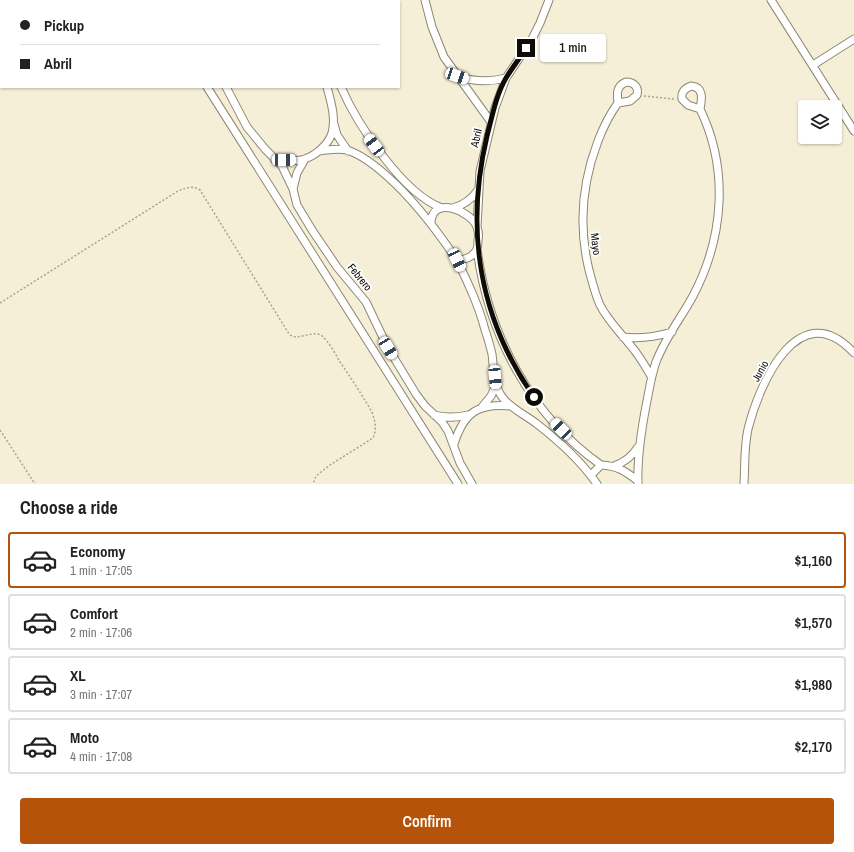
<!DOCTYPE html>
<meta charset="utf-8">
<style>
body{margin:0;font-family:"Archivo Narrow",sans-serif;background:#f2f2f2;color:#222;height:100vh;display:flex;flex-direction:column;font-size:15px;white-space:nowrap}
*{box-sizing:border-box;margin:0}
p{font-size:13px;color:#767676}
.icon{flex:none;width:22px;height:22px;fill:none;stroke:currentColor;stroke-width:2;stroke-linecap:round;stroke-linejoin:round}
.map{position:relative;height:484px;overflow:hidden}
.details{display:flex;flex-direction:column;background:#fff;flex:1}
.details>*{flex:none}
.guide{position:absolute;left:0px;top:0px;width:400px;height:88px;box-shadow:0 1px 3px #0004;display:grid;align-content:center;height:88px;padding:0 20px;background:#fff}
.tools{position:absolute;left:798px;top:100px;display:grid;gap:8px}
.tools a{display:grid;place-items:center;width:44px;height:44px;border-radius:4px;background:#fff;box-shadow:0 1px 3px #0004;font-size:20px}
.end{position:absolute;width:18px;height:18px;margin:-9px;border:5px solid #0e0c05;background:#fff;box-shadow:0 0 0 2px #fff}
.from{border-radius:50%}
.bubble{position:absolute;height:28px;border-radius:4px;background:#fff;box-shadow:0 1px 3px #0004;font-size:13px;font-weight:600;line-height:28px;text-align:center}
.car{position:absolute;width:12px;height:24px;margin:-12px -6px;border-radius:5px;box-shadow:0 0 3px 1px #0007;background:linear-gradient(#fff 24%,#345 0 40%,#fff 0 76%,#345 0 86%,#fff 0)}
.guide b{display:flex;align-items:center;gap:14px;height:38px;font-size:15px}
.guide b+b{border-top:1px solid #e0e0e0}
.guide i{width:10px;height:10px;background:#222}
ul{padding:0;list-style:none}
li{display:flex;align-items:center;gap:12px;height:56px;margin:0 8px 6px;padding:0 12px;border:2px solid #e0e0e0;border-radius:4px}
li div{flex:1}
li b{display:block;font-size:15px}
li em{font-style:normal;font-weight:600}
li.active{border-color:#b45309}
li>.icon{width:36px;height:36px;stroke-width:1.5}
h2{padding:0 20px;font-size:18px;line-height:48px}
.cta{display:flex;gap:8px;margin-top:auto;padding:8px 20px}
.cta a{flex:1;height:46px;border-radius:4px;background:#b45309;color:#fff;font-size:16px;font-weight:600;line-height:46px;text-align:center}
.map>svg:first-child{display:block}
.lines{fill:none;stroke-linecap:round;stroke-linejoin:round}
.minor-casing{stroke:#8d8772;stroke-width:9}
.path{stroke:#a8a391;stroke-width:1.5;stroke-dasharray:2 2;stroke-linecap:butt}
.minor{stroke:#fff;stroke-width:7}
.route{stroke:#0e0c05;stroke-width:5}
.labels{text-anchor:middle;stroke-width:3.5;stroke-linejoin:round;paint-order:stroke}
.street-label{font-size:11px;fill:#0e0c05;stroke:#fff}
</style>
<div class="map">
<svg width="854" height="484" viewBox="0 0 854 484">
<rect width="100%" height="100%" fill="#f6efd7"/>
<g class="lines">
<!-- minor casing -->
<g class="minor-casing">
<path id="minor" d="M71,0V1
M152,0V1
M170,0L171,1
M292,0L293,1
M317,0V1
M425,0L432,27L444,57L491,122
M771,0L854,131
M310,1L311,0
M0,55L1,56
M813,65L854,39
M0,70L1,69
M457,76C474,82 490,82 506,78
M626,82C634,82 639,87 637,95L630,101L618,103C617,94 616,86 626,82Z
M691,86C704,87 702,99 700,109L688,105L682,99C681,92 684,89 691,86Z
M207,87L458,484
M226,87L247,127L265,149L282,166L293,189L297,205L312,230L337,267L366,302L388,348L416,394L425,406L442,422L448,431L460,463L472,484
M341,87C357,124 403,194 442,208
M618,103C609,115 603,128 598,141C582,183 578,225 589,270C592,281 595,294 600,305C608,321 620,332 631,346C639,355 645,366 651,376
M334,124L337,135L348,151
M319,151C328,150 338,148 347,150C362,155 376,166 388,177C415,201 436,229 457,260C465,260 471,258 476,251C478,248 478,244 478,240C479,236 478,230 477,227C471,211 433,195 431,222
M274,159C284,160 296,162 305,159C316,155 328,145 332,133C336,118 331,102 327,87
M293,189L297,173L305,159
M453,208C464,205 472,199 478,190
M477,227L480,171L495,108L506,78L532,39L540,23L549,0
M477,249C488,334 530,415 601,465L591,475
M457,260C468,283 479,306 485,330C488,338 490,346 492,354C494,369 493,386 503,398C511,409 526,415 537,424C559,441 581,461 597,484
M623,337C640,339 655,337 672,332
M482,407L491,396L496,385
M434,415C446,418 456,418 468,415
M454,444C464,412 478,403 511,406
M601,465C618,466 625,471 638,481
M614,466C625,462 632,457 638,447
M638,484C637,457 641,432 646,406C649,391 651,376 656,362C665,338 681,318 693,296C724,237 729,169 700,109
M744,484C745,466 744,447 748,429C759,384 799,293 854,353"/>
</g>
<!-- path -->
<path class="path" d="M644,96L674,99
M0,303L178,191C186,188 192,185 200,190L289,334C298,342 313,329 322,336C329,342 335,353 340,362C351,378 362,395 372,412C375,421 377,429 373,438L330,465L316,476L313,484
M0,430L35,484"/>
<!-- minor -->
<use href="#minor" class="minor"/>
</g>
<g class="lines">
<!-- route -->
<path class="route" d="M526,48C520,58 512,68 506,78C496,95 492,117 487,136C465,229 479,318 534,397"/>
</g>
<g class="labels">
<!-- street labels -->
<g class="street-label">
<text transform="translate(476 138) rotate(-77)" y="4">Abril</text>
<text transform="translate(596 244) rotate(83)" y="4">Mayo</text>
<text transform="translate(360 277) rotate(51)" y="4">Febrero</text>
<text transform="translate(760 371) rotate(-61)" y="4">Junio</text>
</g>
</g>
</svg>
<div class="tools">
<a><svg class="icon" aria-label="layers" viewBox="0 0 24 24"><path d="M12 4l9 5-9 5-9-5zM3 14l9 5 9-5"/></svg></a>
</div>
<i class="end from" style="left:534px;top:397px"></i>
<i class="end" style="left:526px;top:48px"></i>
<div class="bubble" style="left:540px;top:34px;width:66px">1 min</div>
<i class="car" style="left:457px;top:76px;rotate:109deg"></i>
<i class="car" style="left:374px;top:145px;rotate:323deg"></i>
<i class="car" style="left:284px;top:160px;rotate:90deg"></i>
<i class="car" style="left:457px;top:260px;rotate:155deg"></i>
<i class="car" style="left:388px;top:348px;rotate:149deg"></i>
<i class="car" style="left:495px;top:377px;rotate:175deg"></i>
<i class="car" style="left:561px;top:429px;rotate:315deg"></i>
<div class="guide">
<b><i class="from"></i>Pickup</b>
<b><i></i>Abril</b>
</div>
</div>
<section class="details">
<h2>Choose a ride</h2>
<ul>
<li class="active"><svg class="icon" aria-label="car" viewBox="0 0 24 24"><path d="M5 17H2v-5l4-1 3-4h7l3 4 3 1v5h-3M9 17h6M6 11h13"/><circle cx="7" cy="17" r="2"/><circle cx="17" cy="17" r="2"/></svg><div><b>Economy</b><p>1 min · 17:05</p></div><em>$1,160</em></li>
<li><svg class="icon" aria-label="car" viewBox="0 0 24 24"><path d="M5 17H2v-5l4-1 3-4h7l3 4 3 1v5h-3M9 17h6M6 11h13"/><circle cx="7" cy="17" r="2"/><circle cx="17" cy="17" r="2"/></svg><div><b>Comfort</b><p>2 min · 17:06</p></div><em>$1,570</em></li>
<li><svg class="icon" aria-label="car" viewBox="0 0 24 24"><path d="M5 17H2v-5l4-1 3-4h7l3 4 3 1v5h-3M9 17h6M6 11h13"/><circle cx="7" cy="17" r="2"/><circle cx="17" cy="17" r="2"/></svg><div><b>XL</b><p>3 min · 17:07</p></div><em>$1,980</em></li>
<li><svg class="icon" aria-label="car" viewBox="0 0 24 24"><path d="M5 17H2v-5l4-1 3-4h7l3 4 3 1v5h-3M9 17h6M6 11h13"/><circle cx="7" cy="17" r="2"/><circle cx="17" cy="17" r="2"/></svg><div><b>Moto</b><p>4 min · 17:08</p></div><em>$2,170</em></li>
</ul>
<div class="cta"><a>Confirm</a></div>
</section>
